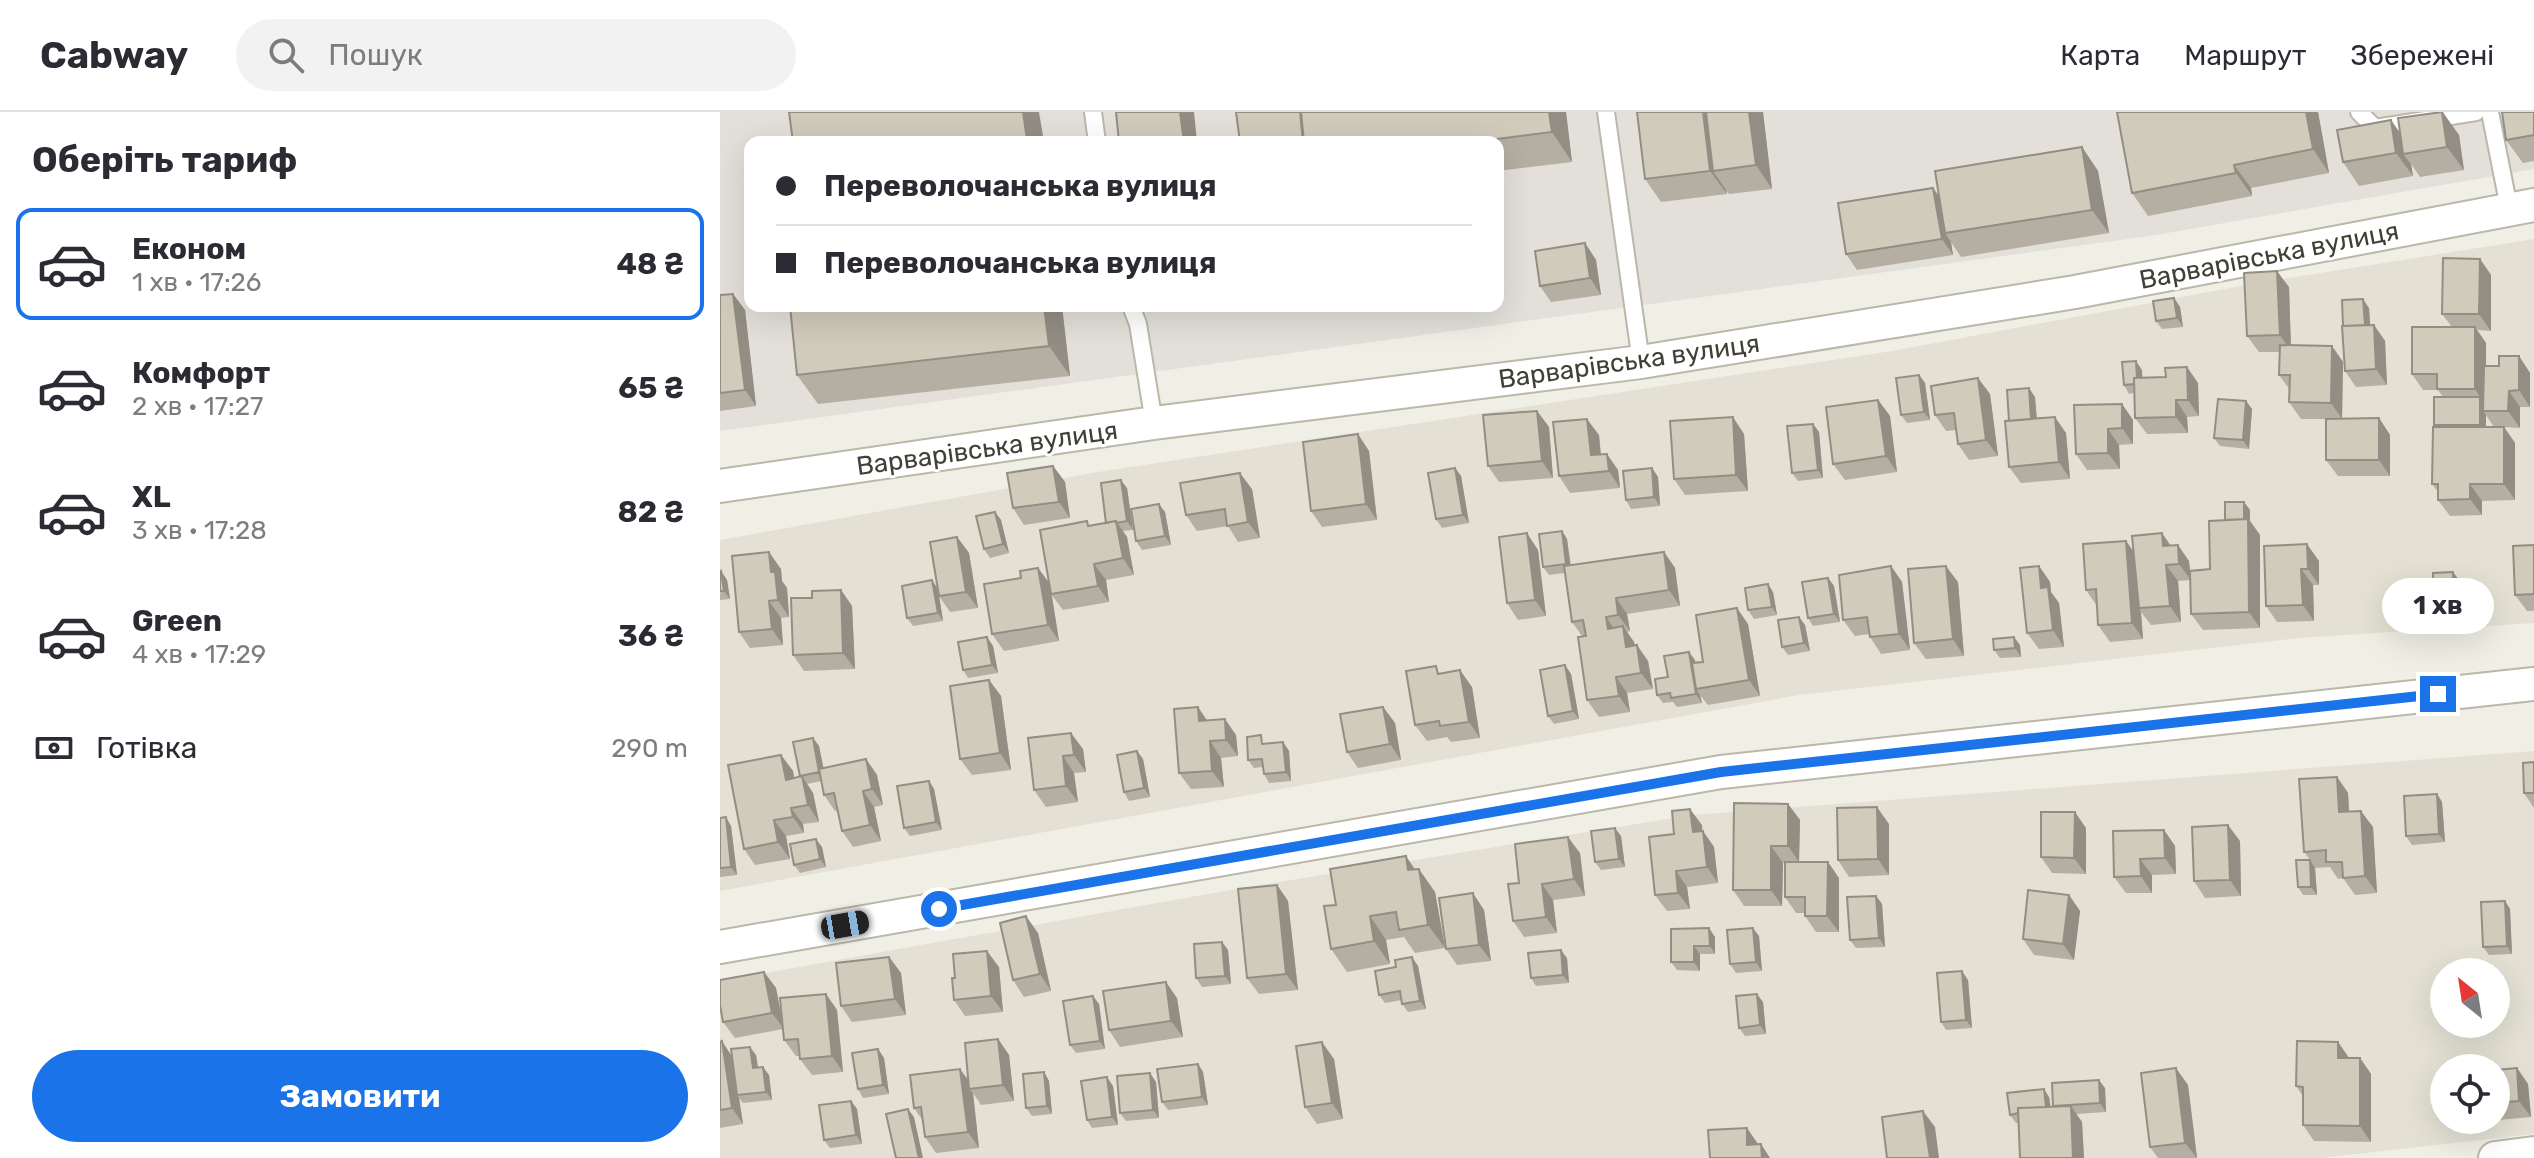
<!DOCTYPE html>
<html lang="uk">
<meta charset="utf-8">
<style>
body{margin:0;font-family:Rubik,sans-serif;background:#f2f2f3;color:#2b2b33;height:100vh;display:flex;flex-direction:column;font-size:30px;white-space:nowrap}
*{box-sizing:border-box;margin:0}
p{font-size:26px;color:#7c7c81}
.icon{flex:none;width:44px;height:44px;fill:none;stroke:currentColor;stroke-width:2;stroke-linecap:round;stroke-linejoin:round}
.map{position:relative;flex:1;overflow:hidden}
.side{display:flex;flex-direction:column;background:#fff;width:720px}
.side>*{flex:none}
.guide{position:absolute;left:24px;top:24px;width:760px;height:176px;border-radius:16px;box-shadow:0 8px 32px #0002;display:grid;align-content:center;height:176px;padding:0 32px;background:#fff}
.needle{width:52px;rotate:330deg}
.buttons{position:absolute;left:1710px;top:846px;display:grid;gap:16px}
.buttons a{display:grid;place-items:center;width:80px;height:80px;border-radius:50%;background:#fff;box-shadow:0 8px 32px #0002;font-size:40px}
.end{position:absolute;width:36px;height:36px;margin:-18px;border:10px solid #1a73e8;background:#fff;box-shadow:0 0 0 4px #fff}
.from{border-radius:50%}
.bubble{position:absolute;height:56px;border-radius:28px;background:#fff;box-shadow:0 8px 32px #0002;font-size:26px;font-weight:700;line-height:56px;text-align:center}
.car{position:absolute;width:24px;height:48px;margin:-24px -12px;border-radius:10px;box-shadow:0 0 6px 2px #0007;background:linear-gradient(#222 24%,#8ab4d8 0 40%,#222 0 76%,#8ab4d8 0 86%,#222 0)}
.guide b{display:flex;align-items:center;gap:28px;height:76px;font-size:30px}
.guide b+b{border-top:2px solid #e1e1e2}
.guide i{width:20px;height:20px;background:#2b2b33}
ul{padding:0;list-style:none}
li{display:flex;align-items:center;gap:24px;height:112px;margin:0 16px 12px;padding:0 16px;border:4px solid transparent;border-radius:16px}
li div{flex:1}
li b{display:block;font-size:30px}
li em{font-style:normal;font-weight:700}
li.on{border-color:#1a73e8}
li>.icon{width:72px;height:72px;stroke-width:1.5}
h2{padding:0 32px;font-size:36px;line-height:96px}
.pay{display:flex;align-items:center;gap:20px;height:88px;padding:0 32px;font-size:30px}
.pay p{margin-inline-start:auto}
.cta{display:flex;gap:16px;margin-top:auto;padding:16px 32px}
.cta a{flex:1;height:92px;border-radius:48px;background:#1a73e8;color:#fff;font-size:32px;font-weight:700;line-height:92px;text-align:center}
header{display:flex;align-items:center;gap:48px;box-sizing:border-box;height:112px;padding:0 40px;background:#fff;border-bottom:2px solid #e1e1e2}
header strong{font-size:38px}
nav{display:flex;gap:44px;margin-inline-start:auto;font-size:28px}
.search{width:560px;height:72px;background:#f2f2f3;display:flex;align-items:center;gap:20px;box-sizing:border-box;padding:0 28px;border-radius:44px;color:#7c7c81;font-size:30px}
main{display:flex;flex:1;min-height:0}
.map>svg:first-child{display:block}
.residential{fill:#e4e1d4;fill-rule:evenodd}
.industrial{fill:#e3e0da;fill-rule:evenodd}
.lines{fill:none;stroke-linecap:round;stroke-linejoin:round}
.service-casing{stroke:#bbb7a9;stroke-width:20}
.minor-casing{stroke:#bbb7a9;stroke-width:36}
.service{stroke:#fff;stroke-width:16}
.minor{stroke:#fff;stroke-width:32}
.wall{fill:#b4afa2;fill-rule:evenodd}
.shaded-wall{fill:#928e84}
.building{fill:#d1cbbc;stroke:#928e84;stroke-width:2}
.route{stroke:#1a73e8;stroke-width:10}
.labels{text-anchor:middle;stroke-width:6;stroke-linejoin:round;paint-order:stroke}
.street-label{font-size:26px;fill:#423f36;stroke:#fff}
</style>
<header>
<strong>Cabway</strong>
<div class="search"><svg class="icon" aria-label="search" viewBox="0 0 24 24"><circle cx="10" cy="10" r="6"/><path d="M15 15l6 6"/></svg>Пошук</div>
<nav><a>Карта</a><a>Маршрут</a><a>Збережені</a></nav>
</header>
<main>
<section class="side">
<h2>Оберіть тариф</h2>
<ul>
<li class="on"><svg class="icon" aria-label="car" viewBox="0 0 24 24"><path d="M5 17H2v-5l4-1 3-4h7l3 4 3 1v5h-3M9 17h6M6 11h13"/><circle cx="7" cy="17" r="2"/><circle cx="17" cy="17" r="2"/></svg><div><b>Економ</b><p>1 хв · 17:26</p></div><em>48 ₴</em></li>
<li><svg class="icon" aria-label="car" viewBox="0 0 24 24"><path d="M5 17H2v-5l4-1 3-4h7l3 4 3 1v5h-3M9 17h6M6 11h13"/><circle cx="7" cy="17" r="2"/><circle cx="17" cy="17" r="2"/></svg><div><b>Комфорт</b><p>2 хв · 17:27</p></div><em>65 ₴</em></li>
<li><svg class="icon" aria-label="car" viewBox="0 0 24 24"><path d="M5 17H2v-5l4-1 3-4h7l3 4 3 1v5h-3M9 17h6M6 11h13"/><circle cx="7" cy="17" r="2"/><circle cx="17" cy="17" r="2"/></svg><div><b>XL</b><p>3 хв · 17:28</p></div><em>82 ₴</em></li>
<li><svg class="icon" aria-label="car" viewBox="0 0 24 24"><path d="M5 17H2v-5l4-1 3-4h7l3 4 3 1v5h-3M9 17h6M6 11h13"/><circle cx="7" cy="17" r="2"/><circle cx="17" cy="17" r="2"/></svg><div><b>Green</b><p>4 хв · 17:29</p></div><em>36 ₴</em></li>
</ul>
<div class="pay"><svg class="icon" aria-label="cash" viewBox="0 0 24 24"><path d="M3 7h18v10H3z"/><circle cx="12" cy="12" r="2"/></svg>Готівка<p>290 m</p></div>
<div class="cta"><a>Замовити</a></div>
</section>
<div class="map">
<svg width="1814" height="1046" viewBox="0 0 1814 1046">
<rect width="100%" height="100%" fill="#f0efe5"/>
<!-- residential -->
<path class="residential" d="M1814,127V511L1579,526L1079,583L0,779V428L378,360L1172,239L1526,173Z
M1814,639V1022L1601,1046H0V869L510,778L972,703ZM1724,860H1776V912H1724ZM1724,956H1776V1008H1724Z"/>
<!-- industrial -->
<path class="industrial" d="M0,0H1814V57L1430,124L0,319ZM30,30H778V194H30Z"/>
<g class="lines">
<!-- service casing -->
<g class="service-casing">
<path id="service" d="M373,0L377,30
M886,0L921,250
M1639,0L1655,16L1756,0
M1770,0L1789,96
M411,194L418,212L434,311"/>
</g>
<!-- minor casing -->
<g class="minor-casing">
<path id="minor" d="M0,374L434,311L921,250L1355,180L1814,93
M0,835L1001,660L1814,572
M1775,1046L1814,1041"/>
</g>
<!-- service -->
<use href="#service" class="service"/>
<!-- minor -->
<use href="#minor" class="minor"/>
</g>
<!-- wall -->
<path class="wall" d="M516,0H846L852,50L778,59V30H520Z
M917,0H1043L1052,77L1009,82L1006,78L1007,82L941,90L925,67Z
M1397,0H1598L1609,61L1531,76L1532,84L1428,104L1412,81Z
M1723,0L1739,23L1744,58L1700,65L1691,52L1693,64L1639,74L1623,50L1671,8L1681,22Z
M1814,0V49L1803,51L1786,28Z
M1362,35L1378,59L1389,121L1241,145L1231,130L1233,143L1137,158L1126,142L1218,83Z
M865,131L876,148L881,183L831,190L820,174Z
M1760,147L1771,163V219L1757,218L1766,231V254H1779L1799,244L1810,261V295H1800V316L1784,315L1795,331V388L1762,389V403L1730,404L1718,388V380L1712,372L1715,315L1714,313L1723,285L1718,278H1703L1692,262L1732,215L1722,202ZM1766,303L1774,315H1766Z
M1569,175L1571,233L1612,234L1623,250L1622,307L1659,306L1670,323V364H1618L1606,348V307H1581L1569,290L1570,278L1559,263V240H1539L1527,224Z
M13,182L25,198L36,294L0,299V183Z
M1454,186L1460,195L1463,215L1442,217L1436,209Z
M70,194H342L350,264L98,292L77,263Z
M1649,196L1650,213H1654L1665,229L1667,273L1636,275L1625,259Z
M1422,258V266L1478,271L1479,304L1467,305L1468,321L1427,322L1415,306L1414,281L1409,282L1404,273Z
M1199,263L1205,271L1210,308L1187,311L1181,303Z
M1270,282L1278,344L1249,348L1238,332L1236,318L1226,319L1215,303Z
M1315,285L1316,307L1346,321L1350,367L1301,371L1289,355V309Z
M1158,288L1170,304L1177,360L1125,368L1113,352Z
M1526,289L1532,297L1529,337L1500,334L1494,326Z
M1402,292L1413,308V332L1399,333L1400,357L1367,358L1356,342Z
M817,299L829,315L833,366L779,370L768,354Z
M1093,312L1099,320L1103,366L1078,369L1072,361Z
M1024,322L1028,379L965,383L954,367Z
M638,323L649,339L657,408L602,415L591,399Z
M879,323L881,342L898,358L900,376L850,381L839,364Z
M333,354L345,370L350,406L304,413L293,396Z
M735,356L741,364L749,411L722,416L716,407Z
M932,356L938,365L940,394L911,397L906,388Z
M407,376L413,418L403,419L407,425L414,463L386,468L389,490L343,498L331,482L370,414L386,411Z
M532,377L540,426L518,430L508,414L477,419L466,403Z
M1524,390L1530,398V409L1540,423V516L1483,518L1471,502L1470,468L1458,469L1461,510L1431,513L1421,500L1423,527L1390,530L1378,513L1377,494L1366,478L1406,429L1414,440L1450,433L1469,449L1470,459L1490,457L1505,408Z
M275,400L281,408L289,441L270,446L264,437Z
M445,400L451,433L422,438L416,429Z
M842,419L847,427L851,453L944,440L955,456L960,494L907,502L910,519L907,520L914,530L915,533L928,549L933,577L907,581L910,600L879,605L867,588L862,524L852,510L845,461L829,463L823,455Z
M237,425L249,441L258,496L230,500L219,484L223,509L193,514L187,506L218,476Z
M1814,433V499H1807L1795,483Z
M1544,434L1599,449V473H1593L1594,509L1557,510L1546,494Z
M818,438L826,504L798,508L787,491Z
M1171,454L1182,470L1190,538L1161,542L1150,525L1149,522L1135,524L1123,508Z
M1319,454L1330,470L1331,480L1339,491L1344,535L1319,537L1307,521Z
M318,456L330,472L339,529L284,539L272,522L301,466Z
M61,457L62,469L67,476L69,505L61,506L63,533L30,536L19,520Z
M1,459L7,468L10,487L0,488Z
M1108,466L1114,474L1120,510L1093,514L1088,506Z
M1739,468V493L1720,494L1714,486Z
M1238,470L1244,544L1206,547L1194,531Z
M121,478L132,494L135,557L84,559L73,543L92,486Z
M1053,480L1057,503L1034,507L1028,498Z
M1079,505L1085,513L1090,539L1068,543L1062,535Z
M1028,512L1040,584L988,593L980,583L982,591L957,595L953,590L943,591L937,583L948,565L975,548V551L983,550Z
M267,525L273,534L278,561L248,566L243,558Z
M1300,533L1301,545L1280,546L1274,538Z
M721,561L752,575L760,626L731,630L727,625L707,629L695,613Z
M851,562L859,607L834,612L828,604Z
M269,568L281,584L291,658L252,663L240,647Z
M478,595L487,608L516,623L518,644L501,646L504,675L471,677L459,661Z
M663,595L675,611L681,648L638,656L627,640Z
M93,626L99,634L103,656L146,647L157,663L163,693L154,695L161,729L133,735L122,719L118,698L115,699L104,683L101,669L87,672L93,681L99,710L83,712L84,721L66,724L70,747L35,753L24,737L61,643L73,659L74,666L81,665Z
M308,626L363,637L366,660L354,661L358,690L326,695L314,678Z
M563,630L569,639L571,669L549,671L544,662L543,655L534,656L528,648L547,631Z
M417,639L423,647L430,685L409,689L404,680Z
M1814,650V696L1804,681Z
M1617,665L1628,681L1629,700L1653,715L1657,781L1635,783L1623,766L1618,767L1610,755L1595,756L1597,783H1583L1578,775L1590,748L1584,740Z
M209,669L214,677L222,718L190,724L184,716Z
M1717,682L1722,690L1725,730L1692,733L1686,724Z
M1068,692L1080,708L1079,750L1119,766V820H1096L1085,804V801H1076L1065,785V751H1063L1062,794H1024L1013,778Z
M0,706L11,714L17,763L0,765Z
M1169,712V763L1129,765L1118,748Z
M982,713V719L994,735L998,771L967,775L970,797L947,799L935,783L954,722Z
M1366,716V762L1332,761L1321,745Z
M1444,718L1455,734L1456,762L1432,763V781H1406L1394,765Z
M901,724L905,755L881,758L875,750Z
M1520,729L1521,784L1485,786L1474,769Z
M102,735L106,755L80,761L74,753Z
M860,741L865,784L833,788L837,821L804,825L793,809L799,771Z
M695,757L715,780L725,836L695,841L684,825L666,828L670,852L627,860L611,837L616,793Z
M557,773L568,789L578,878L539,882L527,866Z
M1349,783L1360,799L1354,848L1314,843L1303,827Z
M1156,784L1162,792L1165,835L1136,836L1130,828Z
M1785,789L1790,797L1792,842L1769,843L1763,835Z
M764,798L771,849L737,853L726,837Z
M951,817L995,825V842H980V859L957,858L951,850Z
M318,821L331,879L304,885L293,868Z
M1039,824L1042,859L1016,861L1010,852Z
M502,830L508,838L511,872L482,875L476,866Z
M169,845L181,861L186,903L132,910L121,894Z
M847,846L849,871L816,874L811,866Z
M698,854L706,897L688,900L682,892V888L665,891L659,883Z
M279,855L283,900L245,904L234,888Z
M44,860L56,876L62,910L106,882L117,898L123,960L92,963L80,947V944H76L64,928L63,917L15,926L3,910Z
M1248,868L1252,916L1226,918L1221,910Z
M457,886L463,925L400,935L389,918Z
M1043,890L1046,922L1025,924L1019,916Z
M379,892L385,937L356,941L350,933Z
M0,926L1,930L12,945L36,943L38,955L49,963L52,988L23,991L19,986L23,1012L0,1016Z
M278,927L289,943L294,989L261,993L253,981L259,1036L216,1041L205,1025L203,1009L194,996L249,969Z
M1618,930L1629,946H1640L1651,962V1030L1594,1029L1583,1013V984L1576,974Z
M158,937L164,946L169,982L143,986L138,977Z
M614,947L623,1007L597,1012L585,995Z
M478,952L483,960L488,993L448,998L442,990Z
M1797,956L1808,972L1811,1005L1756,1010L1755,1008H1776V958Z
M324,960L329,969L332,1002L312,1004L306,996Z
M436,970L439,1006L406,1009L400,1001Z
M1468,973L1477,1046H1438L1430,1035Z
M393,974L398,1013L372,1016L367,1008Z
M1385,976L1386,1000L1356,1002L1362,1010L1364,1046H1300L1299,1011H1296L1290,1003L1329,985L1331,995Z
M131,989L137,997L142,1032L110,1036L104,1028Z"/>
<!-- shaded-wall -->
<path class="shaded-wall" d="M303,0H319L324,30H309L307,28Z
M460,0H474L477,30H464Z
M829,0H846L852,50L832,20Z
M983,0H996L993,59L1006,78L1007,82L990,59Z
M1029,0H1043L1052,77L1036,53Z
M1586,0H1598L1609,61L1593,37Z
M1722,0L1739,23L1744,58L1727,35Z
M1671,8L1687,32L1683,42L1691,52L1693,64L1676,41Z
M1362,35L1378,59L1389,121L1372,98Z
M1514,53L1531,76L1532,84L1516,61Z
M1213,76L1225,92V121L1231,130L1233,143L1222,127Z
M865,131L876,148L881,183L870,166Z
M1760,147L1771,163V219L1759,202Z
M1557,159L1569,175L1571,239L1560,223Z
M13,182L25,198L36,294L25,278Z
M1454,186L1460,195L1463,215L1457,206Z
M1643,187L1649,196L1651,225L1645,216Z
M324,194H342L350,264L329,234Z
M1654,213L1665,229L1667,273L1656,257Z
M1755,215L1766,231V299H1763L1766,303V322L1760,313V285L1755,277Z
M1612,234L1623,250L1622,307L1611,291Z
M1799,244L1810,261V295L1799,278Z
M1416,249L1422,258L1423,280L1417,272Z
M1467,255L1478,271L1479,304L1468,288Z
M1199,263L1205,271L1210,308L1204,300Z
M1258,266L1270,282L1278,344L1266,328Z
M1309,276L1315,285L1318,319L1312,311Z
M1789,279L1800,295V316L1788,299Z
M1158,288L1170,304L1177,360L1166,344Z
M1456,288L1467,305L1468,321L1456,305Z
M1526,289L1532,297L1529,337L1523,328Z
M1402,292L1413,308V332L1402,316Z
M817,299L829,315L833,366L822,349Z
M1013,305L1024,322L1028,379L1016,363Z
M1335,305L1346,321L1350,367L1339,350Z
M1659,306L1670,323V364L1659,348Z
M867,307L879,323L882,359L871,343Z
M1093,312L1099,320L1103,366L1098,358Z
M1784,315L1795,331V388L1784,372Z
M1388,317L1399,333L1400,357L1388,341Z
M638,322L649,339L657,408L646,392Z
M887,342L898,358L900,376L889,359Z
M333,354L345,370L350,406L339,390Z
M735,356L741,364L749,411L743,403Z
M932,356L938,365L940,394L934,385Z
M520,361L532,377L540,426L528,410Z
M401,368L407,376L413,418L407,409Z
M1750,372L1762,389V403L1750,387Z
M1524,390L1530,398V409L1540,423V516L1529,500Z
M439,392L445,400L451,433L445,424Z
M275,400L281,408L289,441L283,432Z
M396,409L407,425L414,463L403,446Z
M842,419L847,427L851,460L846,452Z
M807,421L818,438L826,504L815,488Z
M1442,421L1453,437L1443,434Z
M237,425L249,441L258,496L246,480Z
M1406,429L1418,446L1419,496L1421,500L1423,527L1412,511Z
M1587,432L1599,449V473L1588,457Z
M1458,433L1469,449L1471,468L1459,452Z
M49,440L61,457L62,469L67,476L69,505L58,488L51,460Z
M944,440L955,456L960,494L949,478Z
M374,452L386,468L389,490L378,474Z
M1446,453L1458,469L1461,510L1450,494Z
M1171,454L1182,470L1190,538L1179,522Z
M1226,454L1238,470L1244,544L1233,527Z
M1319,454L1330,470L1331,480L1339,491L1344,535L1333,518L1321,476Z
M318,456L330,472L339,529L328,513Z
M1581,457L1593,473L1594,509L1583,493Z
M1,459L7,468L10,487L4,479Z
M1733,460L1739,468V493L1734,485Z
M1108,466L1114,474L1120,510L1114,502Z
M212,468L218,477L223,509L218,501Z
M1048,472L1053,480L1057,503L1052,495Z
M121,478L132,494L135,557L123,541Z
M896,486L907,502L910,519L898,503Z
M49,489L61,506L63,533L52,517Z
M1017,496L1028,512L1040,584L1029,568Z
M886,505L897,521L888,517Z
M1079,505L1085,513L1090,539L1084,531Z
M903,514L914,530L918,551L906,535Z
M267,525L273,534L278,561L272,553Z
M1294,525L1300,533L1301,545L1295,536Z
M917,533L928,549L933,577L921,561Z
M969,540L975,548L979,577H976L980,583L982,591L976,582Z
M845,553L851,562L859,607L853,599Z
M740,558L752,575L760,626L749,610Z
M896,565L907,581L910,600L899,584Z
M269,568L281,584L291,658L280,641Z
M478,595L489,612L479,609Z
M663,595L675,611L681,648L670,632Z
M505,607L516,623L518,644L506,628Z
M351,621L363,637L366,660L354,643Z
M93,626L99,634L106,668L100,660Z
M490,629L501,646L504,675L492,659Z
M563,630L569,639L571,669L566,660Z
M417,639L423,647L430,685L424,676Z
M61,643L73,659L77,684L66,668Z
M343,644L354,661L358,690L346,674Z
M146,647L157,663L163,693L152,677Z
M82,664L93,681L99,710L88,693Z
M1617,665L1628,681L1630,717L1619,700Z
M209,669L214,677L222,718L216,710Z
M143,679L154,695L161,729L150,713Z
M1717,682L1722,690L1725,730L1719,722Z
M1068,692L1080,708L1079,750L1068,734Z
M1157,695L1169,712V763L1158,747Z
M71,696L83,712L84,721L73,705Z
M970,697L982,713L984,736L973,720Z
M1641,699L1653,715L1657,781L1645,764Z
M1355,700L1366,716V762L1354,746Z
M6,705L11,714L17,763L11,755Z
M54,708L66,724L70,747L58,730Z
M1508,713L1520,729L1521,784L1510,768Z
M895,716L901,724L905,755L899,747Z
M1444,718L1455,734L1456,762L1445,746Z
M983,719L994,735L998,771L987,755Z
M848,725L860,741L865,784L854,767Z
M96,727L102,735L106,755L100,747Z
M1051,734L1063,751L1062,794L1051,778Z
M686,744L700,765L699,757L715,780L725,836L708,813L688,758Z
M1420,747L1432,763V781L1421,764Z
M1590,748L1595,756L1597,783L1591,775Z
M1108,750L1119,766V820L1107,804Z
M956,759L967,775L970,797L958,781Z
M822,772L833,788L837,821L826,805Z
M557,773L568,789L578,878L566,862Z
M753,781L764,798L771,849L759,833Z
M1349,783L1360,799L1354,848L1343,832Z
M1156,784L1162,792L1165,835L1159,826Z
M1785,789L1790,797L1792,842L1787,834Z
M306,804L318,821L331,879L320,862Z
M650,804L666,828L670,852L654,829Z
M989,816L995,825V842L990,834Z
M1033,816L1039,824L1042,859L1036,850Z
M502,830L508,838L511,872L505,864Z
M974,834L980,842V859L974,850Z
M841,838L847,846L849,871L843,863Z
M267,839L279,855L283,900L271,884Z
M169,845L181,861L186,903L175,887Z
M692,845L698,854L706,897L700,889Z
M1242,859L1248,868L1252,916L1246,908Z
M44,860L56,876L64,917L52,901Z
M446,870L457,886L463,925L451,909Z
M106,882L117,898L123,960L112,944Z
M1037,882L1043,890L1046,922L1040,913Z
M373,884L379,892L385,937L380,929Z
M278,927L289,943L294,989L283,973Z
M2,929L13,946L17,983L19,986L23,1012L12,996Z
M602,930L614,947L623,1007L612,991Z
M1618,930L1629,946H1618Z
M30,935L36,943L39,964L33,956Z
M158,937L164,946L169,982L163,973Z
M1640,946L1651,962V1030L1640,1014Z
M478,952L483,960L488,993L482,985Z
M43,955L49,963L52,988L46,980Z
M1456,956L1468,973L1477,1046L1465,1031Z
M1797,956L1808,972L1811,1005L1799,989Z
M240,957L252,973L249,977L253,981L259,1036L248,1020Z
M324,960L329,969L332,1002L327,994Z
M430,961L436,970L439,1006L433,998Z
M387,965L393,974L398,1013L392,1005Z
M1379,968L1385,976L1386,1000L1380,991Z
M1324,977L1329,985L1332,1006L1326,998Z
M131,989L137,997L142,1032L136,1023Z
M1351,994L1362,1010L1364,1046H1353Z
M188,997L194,1005L203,1046H199Z
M1203,999L1215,1015L1219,1046H1210Z
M1027,1016L1038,1032L1039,1046L1027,1033Z
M1041,1032L1050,1046H1042Z"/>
<!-- building -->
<path class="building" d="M69,0H303L307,28L294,30H73Z
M396,0H460L464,30H399Z
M516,0H580L583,30H520Z
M581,0H829L832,20L754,30H584Z
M917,0H983L990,59L925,67Z
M986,0H1029L1036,53L993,59Z
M1397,0H1586L1593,37L1514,53L1516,61L1412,81Z
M1722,0L1727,35L1683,42L1678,6Z
M1782,0H1814V23L1786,28Z
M1671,8L1676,41L1623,50L1617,18Z
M1362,35L1372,98L1225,121L1215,59Z
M1213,76L1222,127L1126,142L1118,91Z
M865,131L870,166L820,174L815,139Z
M1723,146L1760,147L1759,202H1722Z
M1557,159L1560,223L1527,224L1524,161Z
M13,182L25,278L0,281V183Z
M1454,186L1457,206L1436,209L1433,189Z
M1643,187L1645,213L1623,214L1622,188Z
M70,194H324L329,234L77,263Z
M1654,213L1656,257L1625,259L1622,214Z
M1692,215H1755V277H1717V262H1692Z
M1560,233L1612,234L1611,291L1569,290L1570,263H1559Z
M1779,244H1799V278L1789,279L1788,299H1763L1764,254H1779Z
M1416,249L1417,266H1414V272L1404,273L1402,250Z
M1467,255L1468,288H1456V305L1415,306L1414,266L1446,265L1445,256Z
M1199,263L1204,300L1181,303L1176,266Z
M1258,266L1266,328L1238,332L1234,301L1215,303L1211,274Z
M1309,276L1311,307L1289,309L1287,278Z
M1714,285H1760V313H1714Z
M1498,287L1526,289L1523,328L1494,326Z
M1158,288L1166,344L1113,352L1106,295Z
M1402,292V316L1388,317V341L1356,342L1354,293Z
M817,299L822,349L768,354L763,303Z
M1013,305L1016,363L954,367L950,309Z
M1335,305L1339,350L1289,355L1285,309Z
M1659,306V348H1606V307Z
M867,307L871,343L887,342L889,359L839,364L833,310Z
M1093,312L1098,358L1072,361L1067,314Z
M1713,315H1784V372H1750V387L1718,388V372H1712Z
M638,322L646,392L591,399L583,330Z
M333,354L339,390L293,396L287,361Z
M735,356L743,403L716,407L708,361Z
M932,356L934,385L906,388L903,359Z
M520,361L528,410L507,414L505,397L466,403L460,371Z
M401,368L407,409L396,411V409L386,411L381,371Z
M1505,390H1524V407L1505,408Z
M439,392L445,424L416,429L411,397Z
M275,400L283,432L264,437L256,404Z
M1528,407L1529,500L1471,502L1470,459L1490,457L1489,409Z
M367,409L368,414L396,409L403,446L374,452L378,474L331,482L320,418Z
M842,419L846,452L823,455L819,422Z
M807,421L815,488L787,491L779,425Z
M1442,421L1443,434L1458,433L1459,452L1446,453L1450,494L1419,496L1412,424Z
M237,425L246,480L219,484L210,430Z
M1406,429L1412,511L1378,513L1376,477L1366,478L1363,432Z
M1587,432L1588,457H1581L1583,493L1546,494L1544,434Z
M1814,433V482L1795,483L1793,434Z
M49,440L51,460H55L58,488L49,489L52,517L19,520L12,444Z
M944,440L949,478L896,486L898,503L886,505L888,517L903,514L906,535L917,533L921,561L896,565L899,584L867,588L858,525L866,524L863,508L852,510L844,454Z
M1171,454L1179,522L1150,525L1147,505L1123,508L1119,463Z
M1226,454L1233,527L1194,531L1188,457Z
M1319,454L1321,476L1328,475L1333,518L1307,521L1300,456Z
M318,456L328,513L272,522L264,472L301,466L300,459Z
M1,459L4,479H0V460Z
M1733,460L1734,485L1714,486L1713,461Z
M1108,466L1114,502L1088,506L1082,470Z
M212,468L218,501L187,506L182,474Z
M1048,472L1052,495L1028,498L1025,476Z
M121,478L123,541L73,543L71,486H92V479Z
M1017,496L1029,568L976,577L972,551L983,550L976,503Z
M1079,505L1084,531L1062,535L1058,508Z
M267,525L272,553L243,558L238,530Z
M1294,525L1295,536L1274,538L1273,527Z
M969,540L976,582L951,586L950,581L937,583L935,567L948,565L944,544Z
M845,553L853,599L828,604L820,558Z
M716,554L718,562L740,558L749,610L720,614L719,609L695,613L686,559Z
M269,568L280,641L240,647L230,574Z
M478,595L479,609L505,607L506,628L490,629L492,659L459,661L454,597Z
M663,595L670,632L627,640L620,602Z
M351,621L354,643L343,644L346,674L314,678L308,626Z
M541,623L542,632L563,630L566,660L544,662L542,647L528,648L527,625Z
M93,626L99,660L80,664L73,630Z
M417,639L424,676L404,680L397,643Z
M61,643L66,668L82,664L88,693L71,696L73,705L54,708L58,730L24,737L8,653Z
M146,647L152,677L143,679L150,713L122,719L114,681L104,683L99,657Z
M1814,650V681H1804L1803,651Z
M1617,665L1619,700L1641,699L1645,764L1623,766L1622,750H1606V738L1584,740L1579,667Z
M209,669L216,710L184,716L177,674Z
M1717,682L1719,722L1686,724L1684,684Z
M1014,691L1068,692V734H1051V778H1013Z
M1157,695L1158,747L1118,748L1117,696Z
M970,697L973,720L983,719L987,755L956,759L958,781L935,783L929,725L954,722L952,699Z
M1321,700H1355L1354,746L1321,745Z
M6,705L11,755L0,756V706Z
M1508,713L1510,768L1474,769L1472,715Z
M895,716L899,747L875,750L871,719Z
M1444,718L1445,746L1420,747L1421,764L1394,765L1393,719Z
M848,725L854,767L822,772L826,805L793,809L788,772L799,771L795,732Z
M96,727L100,747L74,753L70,732Z
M686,744L688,758L699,757L708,813L679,818L676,800L650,804L654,829L611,837L604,794L616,793L610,757Z
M1576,748H1590L1591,775H1578Z
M1065,750H1108L1107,804H1085V785H1065Z
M557,773L566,862L527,866L518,777Z
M1308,778L1349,783L1343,832L1303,827Z
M753,781L759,833L726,837L719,786Z
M1156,784L1159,826L1130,828L1127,785Z
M1785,789L1787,834L1763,835L1761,790Z
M306,804L320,862L293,868L280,811Z
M989,816L990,834H974V850H951V817Z
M1033,816L1036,850L1010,852L1007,818Z
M502,830L505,864L476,866L474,832Z
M841,838L843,863L811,866L808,841Z
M267,839L271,884L234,888L232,866H235L233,842Z
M169,845L175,887L121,894L116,851Z
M692,845L700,889L682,892L680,879L659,883L655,859L676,855L675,848Z
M1242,859L1246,908L1221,910L1217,861Z
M44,860L52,901L3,910L0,893V868Z
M446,870L451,909L389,918L383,879Z
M106,882L112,944L80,947L78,927L64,928L60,886Z
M1037,882L1040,913L1019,916L1016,884Z
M373,884L380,929L350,933L343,889Z
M278,927L283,973L249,977L245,931Z
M2,929L12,996L0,998V930Z
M1577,929L1618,930V946H1640V1014L1583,1013V975L1576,974Z
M602,930L612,991L585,995L576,934Z
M30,935L33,956L43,955L46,980L17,983L11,937Z
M158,937L163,973L138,977L132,941Z
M478,952L482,985L442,990L437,957Z
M1456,956L1465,1031L1430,1035L1421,961Z
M1797,956L1799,989L1776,991V958Z
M240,957L248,1020L205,1025L201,995L194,996L190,963Z
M324,960L327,994L306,996L303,962Z
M430,961L433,998L400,1001L397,964Z
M387,965L392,1005L367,1008L361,969Z
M1379,968L1380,991L1333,994L1332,971Z
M1324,977L1326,995L1298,996V1001L1290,1003L1287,981Z
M131,989L136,1023L104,1028L99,993Z
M1351,994L1353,1046H1300L1298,996Z
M188,997L199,1046H176L166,1002Z
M1203,999L1210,1046H1167L1162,1005Z
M1027,1016V1033L1041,1032L1042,1046H990L988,1018Z"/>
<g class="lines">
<!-- route -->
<path class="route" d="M219,797L1001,660L1718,582"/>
</g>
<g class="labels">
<!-- street labels -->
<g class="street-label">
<text transform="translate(1549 143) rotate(-11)" y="9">Варварівська вулиця</text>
<text transform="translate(909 249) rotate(-8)" y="9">Варварівська вулиця</text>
<text transform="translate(267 336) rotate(-8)" y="9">Варварівська вулиця</text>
</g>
</g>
</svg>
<div class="buttons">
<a><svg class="needle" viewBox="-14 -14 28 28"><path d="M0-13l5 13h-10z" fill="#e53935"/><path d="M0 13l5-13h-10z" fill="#7c7c81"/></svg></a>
<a><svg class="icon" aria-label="locate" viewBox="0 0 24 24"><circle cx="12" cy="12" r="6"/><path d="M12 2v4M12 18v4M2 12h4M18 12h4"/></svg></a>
</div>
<i class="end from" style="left:219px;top:797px"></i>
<i class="end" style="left:1718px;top:582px"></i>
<div class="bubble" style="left:1662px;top:466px;width:112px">1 хв</div>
<i class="car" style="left:125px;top:813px;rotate:80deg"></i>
<div class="guide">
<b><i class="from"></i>Переволочанська вулиця</b>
<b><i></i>Переволочанська вулиця</b>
</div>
</div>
</main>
